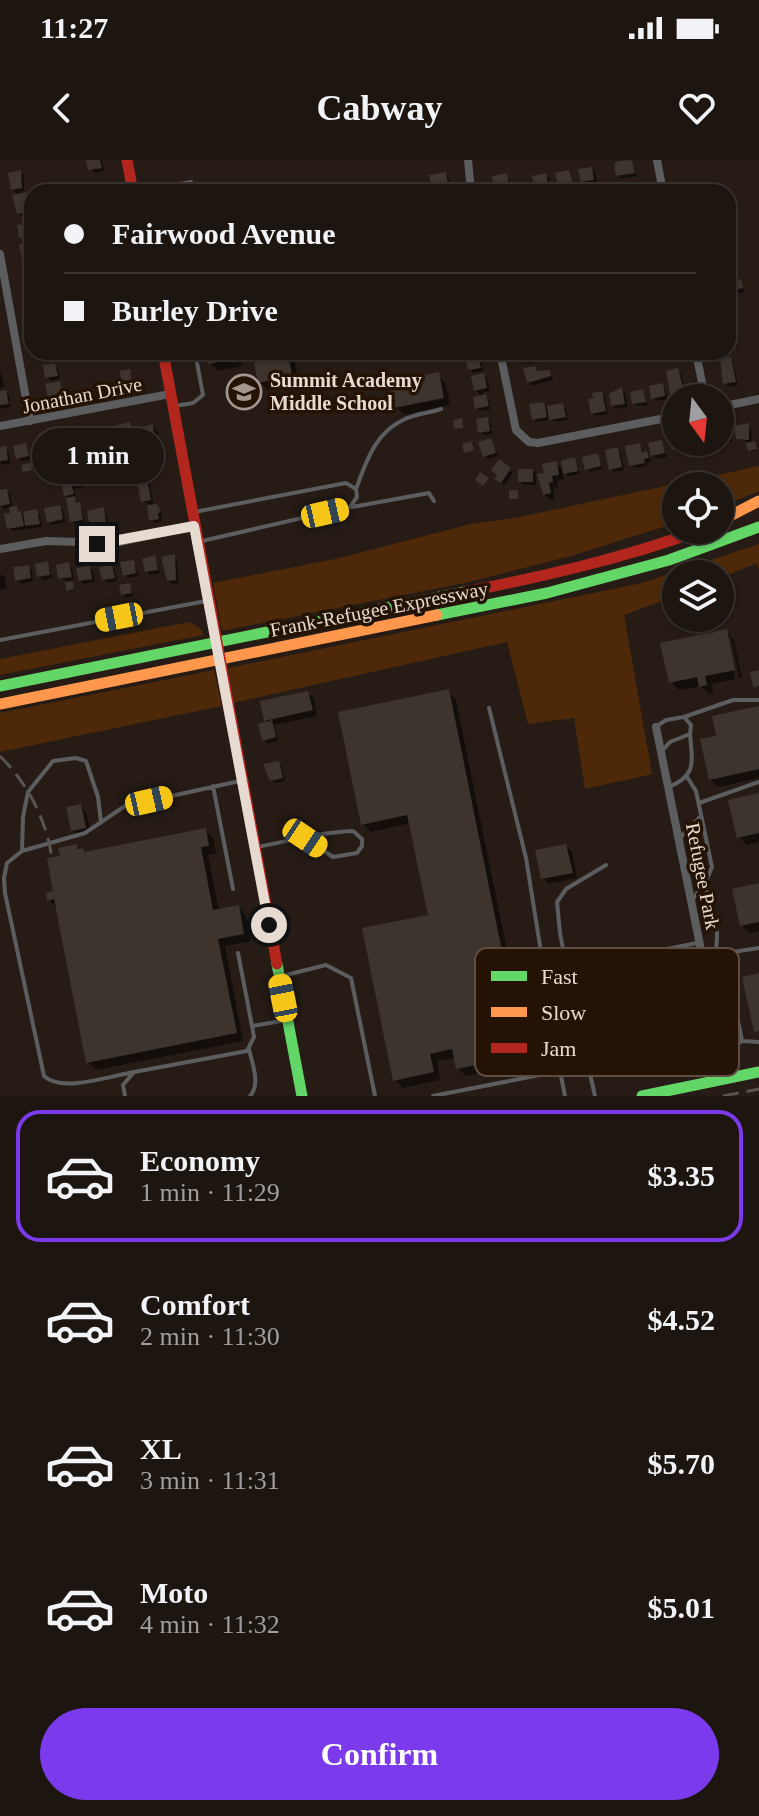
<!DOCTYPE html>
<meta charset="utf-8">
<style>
body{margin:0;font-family:"Times New Roman",serif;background:#29221e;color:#f1f3f6;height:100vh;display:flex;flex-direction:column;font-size:30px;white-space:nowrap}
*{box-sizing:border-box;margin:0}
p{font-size:26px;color:#a09f9f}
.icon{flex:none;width:44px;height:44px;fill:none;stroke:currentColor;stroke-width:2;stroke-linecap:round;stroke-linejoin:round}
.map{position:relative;height:936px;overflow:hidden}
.details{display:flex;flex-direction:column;background:#1c1510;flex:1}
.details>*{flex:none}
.guide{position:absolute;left:24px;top:24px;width:712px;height:176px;border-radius:24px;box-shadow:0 2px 6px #0004,0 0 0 2px #3a3430;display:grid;align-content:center;height:176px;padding:0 40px;background:#1c1510}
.needle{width:52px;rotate:165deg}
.fabs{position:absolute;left:662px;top:224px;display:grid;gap:16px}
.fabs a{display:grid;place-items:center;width:72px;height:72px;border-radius:50%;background:#1c1510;box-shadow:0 2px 6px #0004,0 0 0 2px #3a3430;font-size:40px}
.end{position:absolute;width:36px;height:36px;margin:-18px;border:10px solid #e7dad1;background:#111;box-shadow:0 0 0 4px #111}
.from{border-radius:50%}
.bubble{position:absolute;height:56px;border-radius:28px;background:#1c1510;box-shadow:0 2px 6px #0004,0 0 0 2px #3a3430;font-size:26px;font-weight:600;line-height:56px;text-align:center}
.car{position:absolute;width:24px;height:48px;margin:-24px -12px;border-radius:10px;box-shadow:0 0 6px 2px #0007;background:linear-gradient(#f5c518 24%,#345 0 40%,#f5c518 0 76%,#345 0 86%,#f5c518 0)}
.guide b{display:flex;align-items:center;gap:28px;height:76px;font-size:30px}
.guide b+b{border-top:2px solid #3a3430}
.guide i{width:20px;height:20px;background:#f1f3f6}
ul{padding:14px 0 0;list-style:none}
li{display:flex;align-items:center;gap:24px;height:132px;margin:0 16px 12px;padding:0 24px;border:4px solid transparent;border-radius:24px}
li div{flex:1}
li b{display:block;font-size:30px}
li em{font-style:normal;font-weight:600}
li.active{border-color:#7c3aed}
li>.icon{width:72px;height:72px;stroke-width:1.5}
.primary-button{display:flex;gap:16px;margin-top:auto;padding:16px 40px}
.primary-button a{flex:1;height:92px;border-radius:48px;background:#7c3aed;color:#fff;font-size:32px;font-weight:600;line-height:92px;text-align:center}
.status{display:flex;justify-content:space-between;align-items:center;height:56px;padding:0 40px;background:#1c1510;direction:ltr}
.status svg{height:22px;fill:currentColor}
header{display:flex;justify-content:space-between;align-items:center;height:104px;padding:0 40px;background:#1c1510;font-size:36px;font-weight:600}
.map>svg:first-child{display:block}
.green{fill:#4d290a}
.shadow{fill:#0007}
.building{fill:#3d342e}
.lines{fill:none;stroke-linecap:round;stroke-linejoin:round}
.lane{stroke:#5c5d5e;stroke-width:4}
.street{stroke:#5c5d5e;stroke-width:8}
.fast{stroke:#63d668;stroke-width:11}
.slow{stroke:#ff974d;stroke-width:11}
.jam{stroke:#b3261e;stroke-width:11}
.rail{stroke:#595452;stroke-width:3;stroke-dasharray:16 8;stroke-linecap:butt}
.route{stroke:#e7dad1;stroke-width:10}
.labels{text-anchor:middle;stroke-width:7;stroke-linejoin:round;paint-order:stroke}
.poi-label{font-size:20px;font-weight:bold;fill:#e7dad1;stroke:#241205;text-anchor:start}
.street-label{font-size:20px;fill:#e7dad1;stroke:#241205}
.key{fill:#241205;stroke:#5e4e42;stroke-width:2}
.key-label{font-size:22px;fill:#e7dad1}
</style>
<div class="status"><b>11:27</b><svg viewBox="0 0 49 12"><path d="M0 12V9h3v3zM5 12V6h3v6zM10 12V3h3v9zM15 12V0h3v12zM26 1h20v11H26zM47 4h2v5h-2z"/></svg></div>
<header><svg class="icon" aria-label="back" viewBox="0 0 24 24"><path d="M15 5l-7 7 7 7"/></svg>Cabway<svg class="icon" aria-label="heart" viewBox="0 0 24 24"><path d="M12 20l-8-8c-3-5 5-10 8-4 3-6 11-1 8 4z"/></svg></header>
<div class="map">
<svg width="759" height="936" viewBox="0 0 759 936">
<rect width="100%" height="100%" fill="#261c15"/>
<!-- green -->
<path class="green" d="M759,306V331L720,347V326H676V363L571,396L469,422L222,471L213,423L335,399L471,364L520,357Z
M759,384V410L757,403L720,418V414H676V436L624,455L652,614L585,629L574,558L528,564L507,482L233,543L228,508L642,423Z
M189,462L199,467L204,475L0,515V499Z
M214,510L222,546L0,592V553Z"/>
<!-- shadow -->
<path class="shadow" d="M89,0H102L104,11L94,13Z
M632,2L637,16L621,19L618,15Z
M592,9L595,12L597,23L586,24L582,21Z
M20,13L24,16V31L22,32L28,38L30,55L22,56L19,53V35L13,29Z
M569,13L576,28L573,32H563Z
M446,14L449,18L452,32H440L432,23Z
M545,15L549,18L551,32L538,31Z
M506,16L509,19L511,30L499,32L496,28Z
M28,65L32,68V79L24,81L21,77Z
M740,121L745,132L738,133L735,129Z
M43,192H57L58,199L47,201Z
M208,192H239L242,206L218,211L210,203Z
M254,192H293L299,224L268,230L260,222Z
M470,192H475L481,198L483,211L473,213L470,209L474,196Z
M524,192H537L539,201L529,203Z
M678,192V194L668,196L665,192Z
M730,199L733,203L738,225L729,227L725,223Z
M55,205L58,208L60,219L51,221L47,217Z
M535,208L539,211L549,212L553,220L532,226L528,222Z
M0,211L5,227L0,228Z
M129,211L134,223L127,224L123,221Z
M678,211L681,214L686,234L676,236L672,233Z
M438,215L446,223L450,245L404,255L396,247Z
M484,215L487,219L490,231L482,233L489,240L491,249L480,251L477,248L482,237L475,230Z
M59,224L65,238L53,241L50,237Z
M662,225L668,239L657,241L653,238Z
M622,230L625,233L628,247L616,249L613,245Z
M642,231L648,245L638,246L634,243Z
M6,232L9,235L11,247L0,249V233Z
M601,234L605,237L608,254L596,256L592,253Z
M543,244L547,248L563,246L566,249L568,260L555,262L548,256L549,260L538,262L534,259Z
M487,259L490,262L493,274L484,275L480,272Z
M129,264L134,271L152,266L158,272L159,285L155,286L158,296L147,299L142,293L138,278L125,281L121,277Z
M748,266L751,269L752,283L755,284L757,290L751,291L748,282L738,278Z
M726,268L732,282L720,285L718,282H720V270Z
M109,270L115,283L102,286L99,282Z
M83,274L89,289L78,291L74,288Z
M676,278V282H687L689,290L678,293L674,289Z
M66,280L71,293L62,298L59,295Z
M490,280L498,296L488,299L485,296Z
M662,282L667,297L656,299L653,295Z
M694,282H710L711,286L699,289Z
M46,283L51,297L41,299L37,295Z
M640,285L644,293L650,296L651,302L646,303L647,306L635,308L631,305Z
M25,286L31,299L21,301L17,298Z
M5,288L8,291L11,303L1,305L0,289Z
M618,289L621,293L624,310L614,312L611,309Z
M126,290L131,301L124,303L120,299Z
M597,296L603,309L590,312L586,309Z
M575,299L580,314L569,316L562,309L564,320L557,321L558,327L553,328L555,339L550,340L544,334L546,315L556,303L565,312Z
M499,302L513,313L505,325L500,322Z
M66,307L71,320L79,318L82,321L84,327L74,329L76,337L73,338L82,348L85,363L76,365L72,361L70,339L66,335L67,320L63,321L59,317Z
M532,311L536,314V325H524L520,321Z
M146,322L150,325L154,346L162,352L161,362L155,363L151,360L148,344L143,341Z
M6,331L10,334L13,349L16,348L20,354L36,351L40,355L42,367L13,371L9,368L12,355L11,347L4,349L0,345V332Z
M60,347L63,351L65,362L52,365L49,362Z
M103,350L106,353L109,366L95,368L92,365Z
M174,396L177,400L179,423L172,424L168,420Z
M155,398L160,413L150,415L146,411Z
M133,402L139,416L128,418L125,415Z
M47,403L53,418L43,420L39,417Z
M68,405L72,408L74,420L70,421L74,430L69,431L67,421L60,418Z
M28,407L32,410L33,421L21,424L17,420Z
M112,407L115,410L117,421L107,423L104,419Z
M89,408L93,411L95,422L84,424L80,421Z
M0,414L5,417L7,428L0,430Z
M129,425L134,436L126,438L123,434Z
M726,472L734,480L742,518H739L731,478H727L735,519L712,524L713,533L709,534L701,526L679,530L671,522Z
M448,532L456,540L530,903L466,916L458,908L456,898L437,901L440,920L403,928L395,920L430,756L411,663L371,672L363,664Z
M308,533L314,539L317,556L274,565L278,581L267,584L264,580L269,563L266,560Z
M759,548V618L718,627L710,619L719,577Z
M279,603L282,607L285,621L275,623L271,620Z
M759,636V682L747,685L739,677Z
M80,646L86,652L91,673L79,676L73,670Z
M205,670L213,678L216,693L208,695L219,751L238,747L246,755L251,781L225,786L243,881L96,910L88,902L58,749L49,740L56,733L62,697L77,686L86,694Z
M566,686L572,692L577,718L549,724L543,718Z
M759,725V771L750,773L742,765Z"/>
<!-- building -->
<path class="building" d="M86,0H100L102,8L88,10Z
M632,0L635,13L616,16L614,4L618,1Z
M592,7L594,20L581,22L578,9Z
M21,10L22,28L11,30L8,13Z
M569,10L573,24L570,29L560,32L555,13Z
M446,12L449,29L436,31L434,23L431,24L429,15Z
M507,13L509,27L494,29L492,16Z
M546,13L549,29L536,32L532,16Z
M103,22L106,32H91L89,25Z
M640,24L642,32H626L625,27Z
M26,32L27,52L17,54L12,35Z
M29,63L31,76L19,78L17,65Z
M32,82V99L22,100L19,84Z
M32,101V117L26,118L23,103Z
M741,119L743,128L733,130L731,121Z
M41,192H55L56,196L42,199Z
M206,192H234L235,199L208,204Z
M252,192H288L292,216L258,223Z
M522,192H536L537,198L524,201Z
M478,193L481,208L468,210L465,195Z
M731,197L736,222L723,224L720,199Z
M55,203L58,216L45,218L43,205Z
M536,206L537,211L549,210L551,216L527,223L523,208Z
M678,208L684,231L670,234L666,211Z
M130,209L132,220L121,221L120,211Z
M439,212L444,238L394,248L389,222Z
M484,213L487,228L474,231L471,216Z
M60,221L63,235L48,238L45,224Z
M663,223L665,236L651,239L649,226Z
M622,227L625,244L611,246L609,234Z
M643,229L646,242L632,244L630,232Z
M6,230L9,244L0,245V231Z
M602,231L606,251L591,254L588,239L593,238L592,233Z
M486,234L489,246L475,249L473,237Z
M544,242L547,257L532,260L529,244Z
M563,243L566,257L549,260L547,246Z
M488,257L490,271L478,273L476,259Z
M462,258L463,268L454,269L453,260Z
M130,262L133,275L119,278L116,265Z
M749,263V280L736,279L734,266Z
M153,264L154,279L151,280L153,291L140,294L134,269Z
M726,266L729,279L720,281V268Z
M110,268L112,280L97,283L94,271Z
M83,272L86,286L72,289L69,275Z
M676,276V282H686L687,287L672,290L670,277Z
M66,278L69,289L57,296L53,281Z
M491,278L496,293L483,297L478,282Z
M46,280L49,294L36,296L33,283Z
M662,280L665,293L651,296L648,283Z
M471,281L474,290L464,293L462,284Z
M755,281L757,289L748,291L746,283Z
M26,283L29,296L16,299L13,286Z
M640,283L642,292L647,291L649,298L644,299L645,303L629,306L625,286Z
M6,286L8,300L0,301V287Z
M618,287L622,307L609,310L605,290Z
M127,288L129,298L118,300L116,290Z
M598,293L601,306L585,310L582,297Z
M575,297L578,311L563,314L561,301Z
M499,299L511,308L501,323L494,319L497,315L491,310Z
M557,301L559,315L552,316L553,322L549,323L551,333L543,335L537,314L544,313L542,304Z
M31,303L32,310L23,312L21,305Z
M66,305L68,316L57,318L55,306Z
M518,309H533V322H518Z
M480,312L489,318L483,326L475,320Z
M79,316L81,324L72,326L74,334L64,336L62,326L66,325L65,319Z
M147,320L151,340L141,342L137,322Z
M7,329L10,344L0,346V330Z
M509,330H518V339H509Z
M75,336L76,343L80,342L83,360L70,362L66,338Z
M157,344L161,352L158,353L159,359L149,361L147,345Z
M60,345L63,359L47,363L44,348Z
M17,346L18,352L21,351L24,366L7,369L4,354L10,353L9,347Z
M104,347L106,363L90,366L87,351Z
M37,349L40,364L25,366L23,352Z
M175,394L176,420L167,421L161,397Z
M155,395L158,410L145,412L142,399Z
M134,400L136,413L123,416L120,402Z
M48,401L50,415L37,417L35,404Z
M69,402L72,417L58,419L56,405Z
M29,405L31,418L15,421L13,407Z
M112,405L115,418L102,420L99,407Z
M90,406L92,419L79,421L76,408Z
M73,421L74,429L66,431L65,422Z
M130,423L132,433L121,435L119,425Z
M727,469L735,510L705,516L707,525L699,527L697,517L669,523L660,483Z
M759,510V526L753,527L750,512Z
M449,529L523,895L456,909L452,889L430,894L434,912L393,921L362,768L428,755L407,655L361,665L338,552Z
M308,531L313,550L264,561L260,541Z
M759,546V609L709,620L700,579L716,576L712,556Z
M272,560L276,577L262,581L258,564Z
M279,601L283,618L270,621L263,604Z
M759,633V673L737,678L728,640Z
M81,644L86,668L71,671L66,647Z
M206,668L209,686L201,687L213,750L239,745L244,774L218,779L237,873L86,903L54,739L47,741L46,733L53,731L47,698L60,696L58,688L77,684L78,689L83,688L84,692Z
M566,684L573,713L541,719L535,690Z
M759,723V762L740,766L732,729Z
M759,813V871L754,872L742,817Z"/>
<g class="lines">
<!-- lane -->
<path class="lane" d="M136,32L191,22L194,32
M175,246L193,243L203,235L195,192
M356,329C366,302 375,273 403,260C414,254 429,253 441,249
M352,347L429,333L434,341
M194,352L346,323L356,329L357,337L350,347L202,381
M0,480L206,441
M489,548L526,698L560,911
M684,557L733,540H759
M657,566L666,560L684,557L691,565L690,574
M663,590L670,582L690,574C692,600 698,616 668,627
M687,617L696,631L712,707L707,719L693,739
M213,626L233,729
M699,643L759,622
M679,679L701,656
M257,687C289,681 321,672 353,671L362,679V686L357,693L333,697L305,678
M22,691L23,657L28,632L53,601L76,598L86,601L98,637L101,662
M704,724C714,752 726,783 707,809
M717,791L727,804L742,881L724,894
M719,792L726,793L759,788
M238,793L252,866
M608,801L697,783
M282,816L326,805L351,818L375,936
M742,881L759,882
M249,889C252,903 261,924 250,936
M636,895L716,876
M588,906L625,897
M134,912C110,916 62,933 44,916L5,733L4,718L7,703L22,691L85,673L125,646L240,621
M125,936L123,925L134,912L247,891L254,877L252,866L287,860
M433,936L560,911L565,936
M595,936L571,831L560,773L557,742L566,729L606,705"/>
<!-- street -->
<path class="street" d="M468,0L471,32
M657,0L663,32
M0,94L30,261
M500,192L516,270L529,282L538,283L676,256
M696,192L705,238
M720,247L759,239
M0,266L170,234
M0,389L46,381L114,383L194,366
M656,567L727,919"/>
<!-- fast -->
<path class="fast" d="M437,455L547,433L669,400L759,367
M0,526L465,432
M277,804L302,936
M642,936L759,912"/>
<!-- slow -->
<path class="slow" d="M720,361L759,341
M0,544L437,455"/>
<!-- jam -->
<path class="jam" d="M127,0L133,32
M163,192L277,804
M465,432C545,416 624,398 701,370"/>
<!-- rail -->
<path class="rail" d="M0,596C28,624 46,659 52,698
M723,936L759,929"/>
</g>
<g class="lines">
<!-- route -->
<path class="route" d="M97,384L194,366L269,765"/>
</g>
<!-- icons -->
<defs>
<g id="school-ring" transform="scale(1.8)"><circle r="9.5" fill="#241205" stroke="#a3988f" stroke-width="1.5"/><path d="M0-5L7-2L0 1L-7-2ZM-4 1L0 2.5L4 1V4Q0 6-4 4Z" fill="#a3988f"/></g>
</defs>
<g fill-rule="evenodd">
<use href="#school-ring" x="244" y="232"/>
</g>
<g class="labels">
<!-- poi labels -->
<g class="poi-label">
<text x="270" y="227">Summit Academy<tspan x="270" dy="23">Middle School</tspan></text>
</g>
<!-- street labels -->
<g class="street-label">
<text transform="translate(82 235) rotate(-11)" y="7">Jonathan Drive</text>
<text transform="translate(379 449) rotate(-11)" y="7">Frank-Refugee Expressway</text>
<text transform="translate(703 716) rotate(79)" y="7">Refugee Park</text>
</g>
</g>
<!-- legend -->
<rect x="475" y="788" width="264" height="128" rx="12" class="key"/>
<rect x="491" y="811" width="36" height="10" fill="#63d668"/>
<rect x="491" y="847" width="36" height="10" fill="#ff974d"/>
<rect x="491" y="883" width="36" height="10" fill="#b3261e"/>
<g class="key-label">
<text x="541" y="824">Fast</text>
<text x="541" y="860">Slow</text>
<text x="541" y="896">Jam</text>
</g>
</svg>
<div class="fabs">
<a><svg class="needle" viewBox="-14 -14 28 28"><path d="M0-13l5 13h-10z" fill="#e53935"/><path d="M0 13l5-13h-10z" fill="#a09f9f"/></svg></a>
<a><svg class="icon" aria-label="locate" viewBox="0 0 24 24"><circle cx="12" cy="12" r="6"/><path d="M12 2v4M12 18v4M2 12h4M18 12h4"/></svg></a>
<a><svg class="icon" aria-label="layers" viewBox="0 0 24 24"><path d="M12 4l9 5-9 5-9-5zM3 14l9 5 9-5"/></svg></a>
</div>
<i class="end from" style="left:269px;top:765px"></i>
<i class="end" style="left:97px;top:384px"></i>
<div class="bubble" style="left:32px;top:268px;width:132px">1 min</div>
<i class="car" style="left:325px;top:353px;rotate:77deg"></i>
<i class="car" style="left:119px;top:457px;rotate:259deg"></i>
<i class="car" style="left:149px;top:641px;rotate:77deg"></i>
<i class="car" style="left:305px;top:678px;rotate:124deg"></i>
<i class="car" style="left:283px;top:838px;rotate:349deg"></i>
<div class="guide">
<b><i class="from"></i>Fairwood Avenue</b>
<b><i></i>Burley Drive</b>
</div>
</div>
<section class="details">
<ul>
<li class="active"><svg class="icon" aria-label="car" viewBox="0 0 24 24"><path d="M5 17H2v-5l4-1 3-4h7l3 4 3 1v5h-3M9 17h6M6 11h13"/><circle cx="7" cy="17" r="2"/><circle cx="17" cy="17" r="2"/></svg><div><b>Economy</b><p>1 min · 11:29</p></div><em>$3.35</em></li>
<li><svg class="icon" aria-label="car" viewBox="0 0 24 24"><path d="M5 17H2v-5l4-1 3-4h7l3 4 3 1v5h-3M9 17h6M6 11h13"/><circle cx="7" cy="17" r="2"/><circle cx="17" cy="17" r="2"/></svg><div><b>Comfort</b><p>2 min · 11:30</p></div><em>$4.52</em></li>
<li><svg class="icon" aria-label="car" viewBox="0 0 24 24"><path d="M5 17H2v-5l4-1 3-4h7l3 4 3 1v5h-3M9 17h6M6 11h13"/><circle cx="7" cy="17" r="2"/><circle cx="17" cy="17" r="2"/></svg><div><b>XL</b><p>3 min · 11:31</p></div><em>$5.70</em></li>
<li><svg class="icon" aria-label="car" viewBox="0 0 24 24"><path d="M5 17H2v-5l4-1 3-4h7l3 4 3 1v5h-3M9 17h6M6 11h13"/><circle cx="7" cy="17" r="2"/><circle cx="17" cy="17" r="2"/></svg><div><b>Moto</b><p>4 min · 11:32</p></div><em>$5.01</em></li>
</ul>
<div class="primary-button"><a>Confirm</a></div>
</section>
